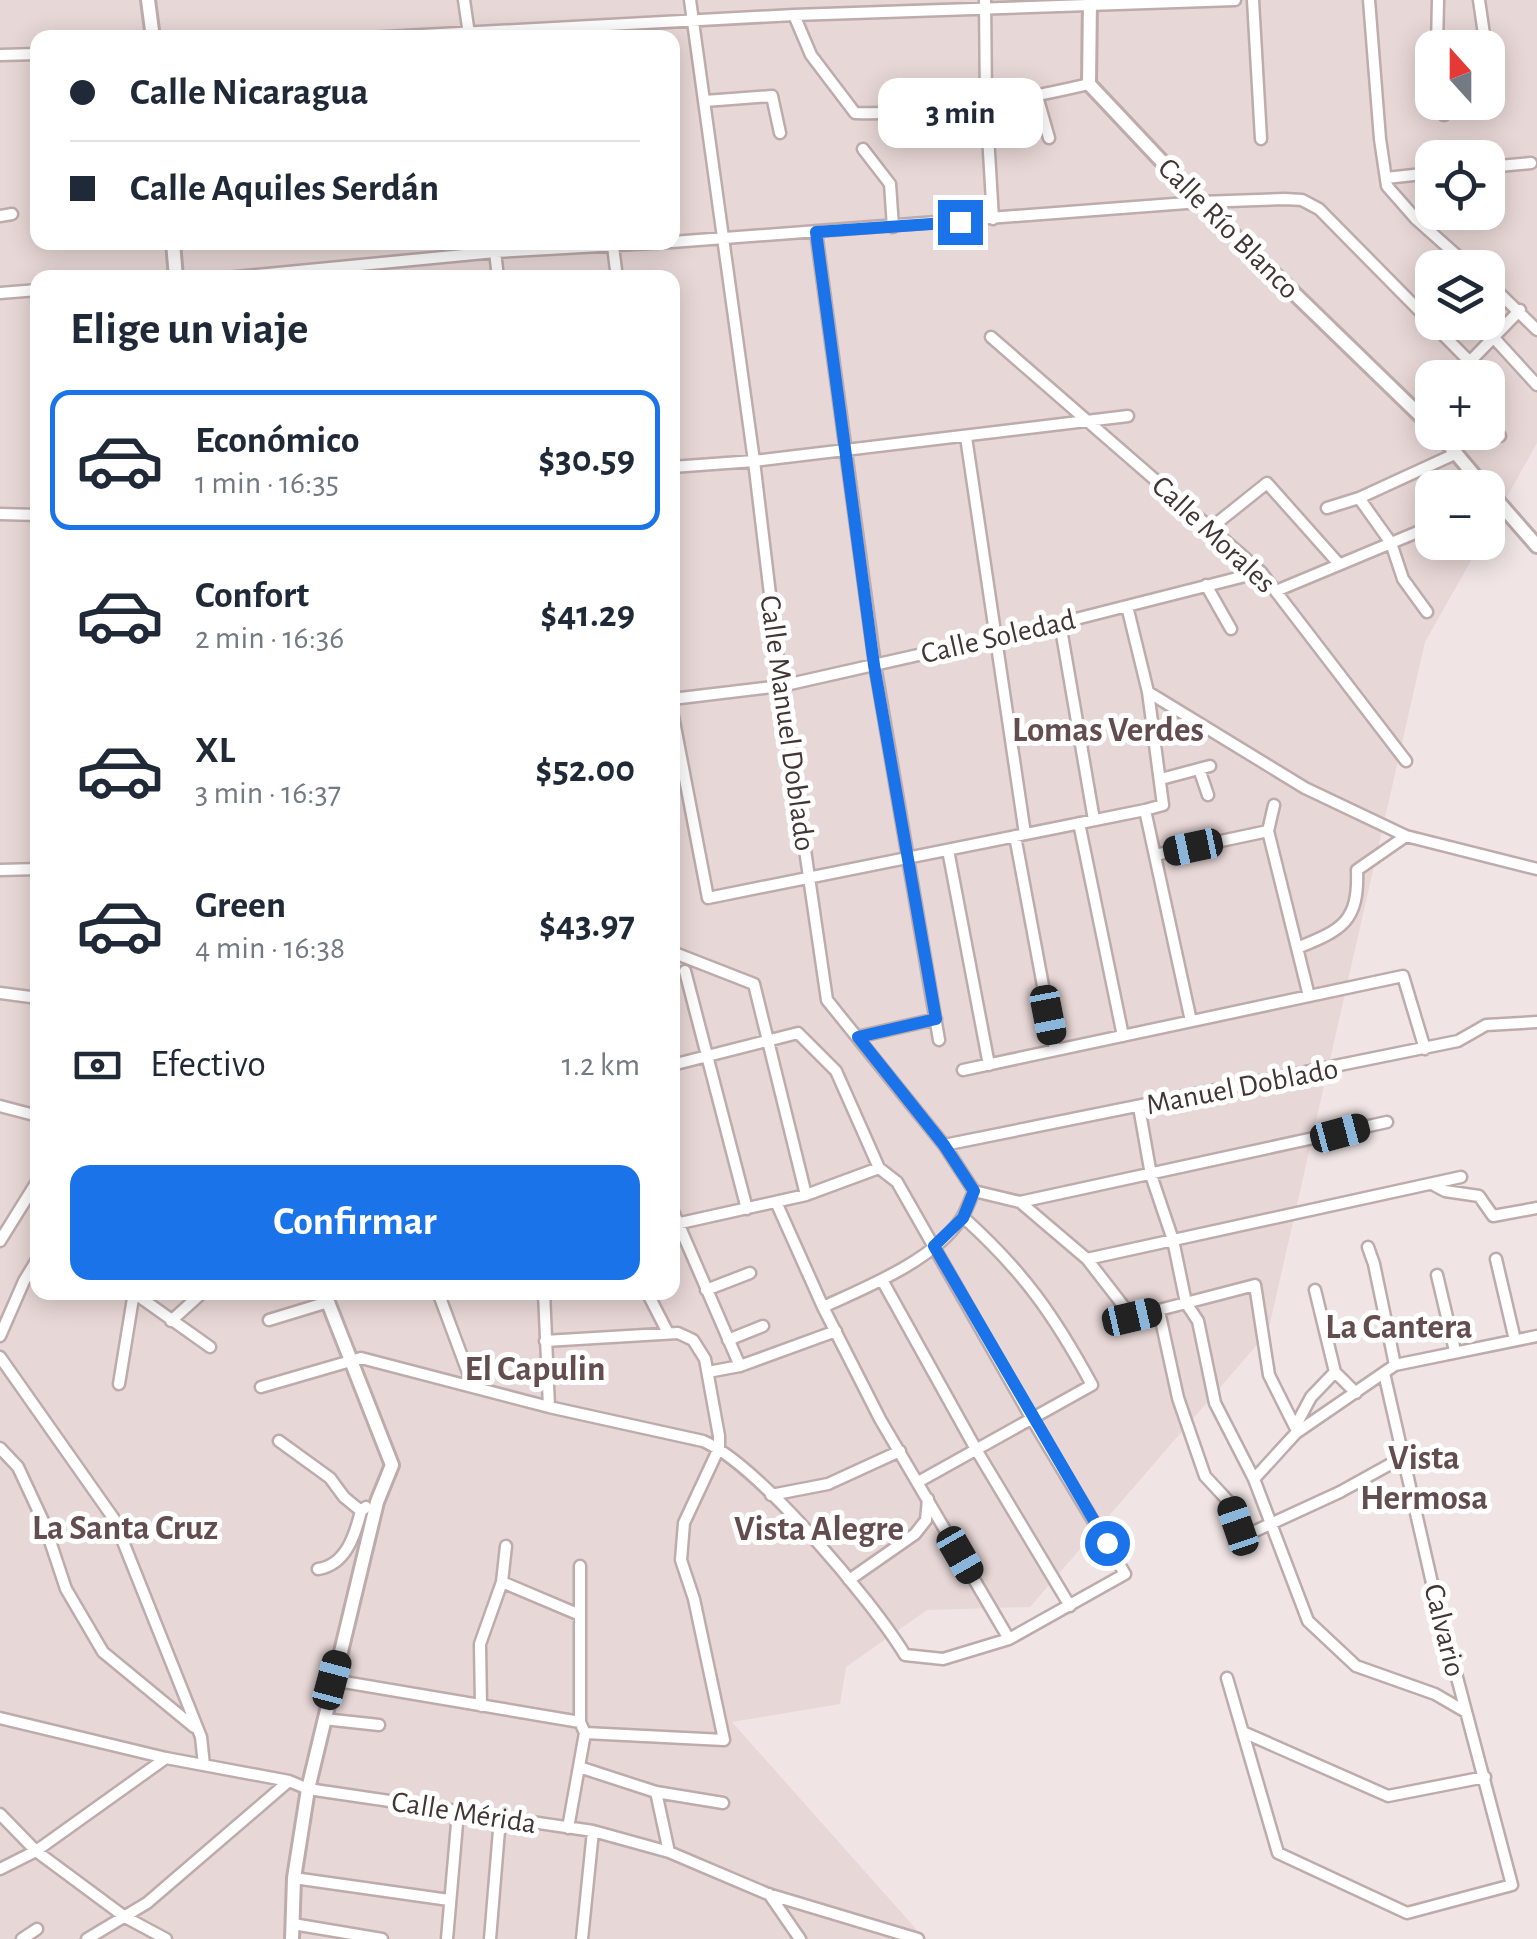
<!DOCTYPE html>
<html lang="es">
<meta charset="utf-8">
<style>
body{margin:0;font-family:"Alegreya Sans",sans-serif;background:#f6f6f7;color:#1f2937;height:100vh;display:flex;flex-direction:column;font-size:38px;white-space:nowrap}
*{box-sizing:border-box;margin:0}
p{font-size:32px;color:#747a83}
.icon{flex:none;width:55px;height:55px;fill:none;stroke:currentColor;stroke-width:2;stroke-linecap:round;stroke-linejoin:round}
.map{position:relative;flex:1;overflow:hidden}
.sheet{position:absolute;left:30px;top:270px;width:650px;height:1030px;display:flex;flex-direction:column;background:#fff;border-radius:20px;box-shadow:0 5px 25px #0003}
.sheet>*{flex:none}
.guide{position:absolute;left:30px;top:30px;width:650px;height:220px;border-radius:20px;box-shadow:0 5px 25px #0003;display:grid;align-content:center;height:220px;padding:0 40px;background:#fff}
.needle{width:65px;rotate:339deg}
.buttons{position:absolute;left:1415px;top:30px;display:grid;gap:20px}
.buttons a{display:grid;place-items:center;width:90px;height:90px;border-radius:20px;background:#fff;box-shadow:0 5px 25px #0003;font-size:50px}
.end{position:absolute;width:45px;height:45px;margin:-22px;border:12px solid #1a73e8;background:#fff;box-shadow:0 0 0 5px #fff}
.from{border-radius:50%}
.bubble{position:absolute;height:70px;border-radius:20px;background:#fff;box-shadow:0 5px 25px #0003;font-size:32px;font-weight:600;line-height:70px;text-align:center}
.car{position:absolute;width:30px;height:60px;margin:-30px -15px;border-radius:12px;box-shadow:0 0 8px 2px #0007;background:linear-gradient(#222 24%,#8ab4d8 0 40%,#222 0 76%,#8ab4d8 0 86%,#222 0)}
.guide b{display:flex;align-items:center;gap:35px;height:95px;font-size:38px}
.guide b+b{border-top:2px solid #e0e1e3}
.guide i{width:25px;height:25px;background:#1f2937}
ul{padding:0;list-style:none}
li{display:flex;align-items:center;gap:30px;height:140px;margin:0 20px 15px;padding:0 20px;border:5px solid transparent;border-radius:20px}
li div{flex:1}
li b{display:block;font-size:38px}
li em{font-style:normal;font-weight:600}
li.on{border-color:#1a73e8}
li>.icon{width:90px;height:90px;stroke-width:1.5}
h2{padding:0 40px;font-size:45px;line-height:120px}
.pay{display:flex;align-items:center;gap:25px;height:110px;padding:0 40px;font-size:38px}
.pay p{margin-inline-start:auto}
.button{display:flex;gap:20px;margin-top:auto;padding:20px 40px}
.button a{flex:1;height:115px;border-radius:20px;background:#1a73e8;color:#fff;font-size:40px;font-weight:600;line-height:115px;text-align:center}
.map>svg:first-child{display:block}
.residential{fill:#e8d7d7;fill-rule:evenodd}
.lines{fill:none;stroke-linecap:round;stroke-linejoin:round}
.minor-casing{stroke:#beabab;stroke-width:15}
.tertiary-casing{stroke:#beabab;stroke-width:18}
.minor{stroke:#fff;stroke-width:10}
.tertiary{stroke:#fff;stroke-width:12}
.route{stroke:#1a73e8;stroke-width:12}
.labels{text-anchor:middle;stroke-width:10;stroke-linejoin:round;paint-order:stroke}
.street-label{font-size:30px;fill:#423536;stroke:#fff}
.quarter-label{font-size:35px;font-weight:bold;fill:#644d4f;stroke:#fff}
</style>
<div class="map">
<svg width="1537" height="1939" viewBox="0 0 1537 1939">
<rect width="100%" height="100%" fill="#f0e5e4"/>
<!-- residential -->
<path class="residential" d="M0,0H1537V443L1488,531V488H1432V542L1481,543L1425,642L1268,1332L1030,1607L927,1610L846,1667L840,1704L732,1722L925,1939H0ZM38,38H672V242H38ZM1432,48H1488V102H1432ZM1432,158H1488V212H1432ZM1432,268H1488V322H1432ZM38,278H672V1292H38ZM1432,378H1488V432H1432Z"/>
<g class="lines">
<!-- minor casing -->
<g class="minor-casing">
<path id="minor" d="M464,0L469,34
M690,0L754,461L781,686L827,1000L944,1145L974,1191L1020,1202L1087,1259L1132,1317L1255,1285L1269,1375L1294,1425
M985,0L986,102L993,219
M1253,0L1261,139
M1369,0L1380,139L1387,186L1416,219L1471,268
M1479,0L1486,48
M794,15L811,55L855,113C934,115 1012,102 1089,84
M367,38L794,15L1235,0
M1437,48L1438,0
M0,55L38,54
M1488,59L1493,94
M1037,96L1049,138
M705,101L772,96L780,133
M1443,102L1444,115
M863,149L890,184L893,227
M1488,167L1531,163
M1386,178L1432,173
M0,216L12,214
M1416,219L1432,199
M816,232L875,665L939,1040
M494,242L498,278
M672,242L1200,202L1285,199L1302,200L1319,209L1470,362
M613,246L617,278
M226,278L495,252L670,242
M1488,282L1537,330
M0,293L38,290
M991,337L1261,572L1406,761
M1494,338L1537,385
M1454,378L1520,310
M1417,413L1432,398
M1488,421L1500,436
M966,437L1025,834
M672,467L754,461L1128,416
M1359,498L1391,543L1403,579L1427,612
M1327,508L1359,498L1457,453
M0,514L38,515
M1212,527L1267,483L1339,564
M1206,585L1231,629
M1276,591L1432,526
M1060,623L1094,820
M1148,692L1305,788L1406,836L1537,869
M672,699L781,686L1060,623L1261,572
M672,711L708,898L1145,810L1163,805L1148,692L1127,606
M1199,769L1208,795
M1161,779L1210,766
M1145,810L1191,1021
M1079,823L1123,1036
M1268,831L1309,996
M1268,831L1274,805
M1015,836L1055,1050
M948,850L989,1065
M1155,855L1268,831
M0,870L38,869
M1297,948C1342,930 1359,922 1357,870L1406,836
M672,952L754,984L806,1195
M685,971L747,1209
M0,993L38,998
M857,1037L936,1019
M963,1070L1403,976L1425,1049
M0,1106L38,1116
M1139,1107L1151,1175L1173,1240L1186,1303L1198,1321L1215,1403L1254,1479L1308,1621L1356,1666L1435,1694L1466,1712
M944,1145L1458,1041L1486,1025L1537,1022
M1432,1184L1445,1191L1479,1196L1493,1216L1537,1208
M776,1202L823,1307L880,1419L1009,1639
M1020,1202L1387,1122
M672,1209L740,1366
M676,1224L806,1195L879,1168
M0,1241L38,1180
M1368,1247L1374,1264L1395,1365
M1087,1259L1461,1177
M1496,1259L1515,1340
M1437,1275L1455,1351
M882,1280L977,1451L1070,1606
M706,1290L750,1273
M1315,1290L1335,1372L1356,1393
M438,1292L473,1386
M544,1292L549,1407
M647,1292L668,1333
M134,1293L210,1347
M823,1307C867,1287 934,1260 961,1219C966,1212 970,1200 974,1191
M1159,1311L1178,1398L1205,1476L1230,1503L1238,1526L1253,1532L1340,1492L1405,1456
M269,1320L328,1302
M171,1321L203,1292
M0,1336L24,1281L38,1258
M728,1340L763,1326
M0,1357L114,1519L201,1737L204,1765
M708,1372L740,1366L836,1331
M119,1384L134,1292
M261,1387L361,1358L549,1407L703,1441C758,1464 873,1602 905,1655L943,1659L1009,1639L1125,1574L1032,1419L897,1182L879,1168L836,1071L798,1033L672,1065
M1295,1427L1311,1397L1335,1372
M279,1441L330,1478L344,1497L361,1511
M0,1448L18,1467L44,1523L66,1589L103,1652L194,1727
M1254,1479L1296,1433L1395,1365L1537,1336
M918,1482L1092,1385C1054,1315 1023,1271 963,1217
M771,1495L828,1484L900,1451
M318,1569C346,1565 355,1535 361,1511L366,1507
M849,1580L915,1534L926,1520L928,1499
M502,1582L580,1615
M1227,1678L1278,1853L1407,1913L1512,1885L1432,1583L1384,1373
M332,1680L580,1722L585,1733L724,1740L694,1599L681,1560L684,1523L719,1448V1436L705,1359L693,1340L678,1333L545,1341
M481,1706L480,1644L502,1582L506,1546
M0,1718L166,1758L289,1781L308,1789L593,1831L669,1852L768,1894L918,1939
M324,1719L379,1725
M580,1722V1566
M1243,1732L1388,1796L1485,1777
M579,1767L656,1792L723,1803
M656,1792L669,1852
M0,1814L36,1851L125,1917L166,1939
M568,1828L585,1733
M0,1869L36,1851L166,1758
M294,1878L449,1900
M769,1894L800,1939
M293,1924L382,1939
M22,1939L37,1929
M87,1939L147,1903L289,1781
M447,1939L458,1812
M490,1939L500,1818
M582,1939L593,1831"/>
</g>
<!-- tertiary casing -->
<g class="tertiary-casing">
<path id="tertiary" d="M148,0L153,38
M1090,0L1089,84L1200,202L1432,427
M173,242L176,278
M1438,432L1485,488
M1488,490L1537,546
M292,1939L294,1878L308,1789L377,1502L392,1465L324,1292"/>
</g>
<!-- minor -->
<use href="#minor" class="minor"/>
<!-- tertiary -->
<use href="#tertiary" class="tertiary"/>
</g>
<g class="lines">
<!-- route -->
<path class="route" d="M960,222L816,232L874,665L936,1019L858,1037L944,1145L974,1191L963,1218L934,1246L1107,1543"/>
</g>
<g class="labels">
<!-- street labels -->
<g class="street-label">
<text transform="translate(1229 228) rotate(45)" y="10">Calle Río Blanco</text>
<text transform="translate(1214 534) rotate(43)" y="10">Calle Morales</text>
<text transform="translate(998 636) rotate(-13)" y="10">Calle Soledad</text>
<text transform="translate(788 723) rotate(82)" y="10">Calle Manuel Doblado</text>
<text transform="translate(1242 1086) rotate(-11)" y="10">Manuel Doblado</text>
<text transform="translate(1445 1630) rotate(76)" y="10">Calvario</text>
<text transform="translate(464 1812) rotate(9)" y="10">Calle Mérida</text>
</g>
<!-- quarter labels -->
<g class="quarter-label">
<text x="1108" y="741">Lomas Verdes</text>
<text x="1399" y="1338">La Cantera</text>
<text x="535" y="1380">El Capulin</text>
<text x="1424" y="1469">Vista<tspan x="1424" dy="40">Hermosa</tspan></text>
<text x="125" y="1539">La Santa Cruz</text>
<text x="819" y="1540">Vista Alegre</text>
</g>
</g>
</svg>
<div class="buttons">
<a><svg class="needle" viewBox="-14 -14 28 28"><path d="M0-13l5 13h-10z" fill="#e53935"/><path d="M0 13l5-13h-10z" fill="#747a83"/></svg></a>
<a><svg class="icon" aria-label="locate" viewBox="0 0 24 24"><circle cx="12" cy="12" r="6"/><path d="M12 2v4M12 18v4M2 12h4M18 12h4"/></svg></a>
<a><svg class="icon" aria-label="layers" viewBox="0 0 24 24"><path d="M12 4l9 5-9 5-9-5zM3 14l9 5 9-5"/></svg></a>
<a>+</a>
<a>−</a>
</div>
<i class="end from" style="left:1107px;top:1543px"></i>
<i class="end" style="left:960px;top:222px"></i>
<div class="bubble" style="left:878px;top:78px;width:165px">3 min</div>
<i class="car" style="left:1193px;top:847px;rotate:258deg"></i>
<i class="car" style="left:1048px;top:1015px;rotate:169deg"></i>
<i class="car" style="left:1340px;top:1133px;rotate:75deg"></i>
<i class="car" style="left:1132px;top:1317px;rotate:77deg"></i>
<i class="car" style="left:1238px;top:1526px;rotate:341deg"></i>
<i class="car" style="left:960px;top:1555px;rotate:150deg"></i>
<i class="car" style="left:332px;top:1680px;rotate:15deg"></i>
<div class="guide">
<b><i class="from"></i>Calle Nicaragua</b>
<b><i></i>Calle Aquiles Serdán</b>
</div>
<section class="sheet">
<h2>Elige un viaje</h2>
<ul>
<li class="on"><svg class="icon" aria-label="car" viewBox="0 0 24 24"><path d="M5 17H2v-5l4-1 3-4h7l3 4 3 1v5h-3M9 17h6M6 11h13"/><circle cx="7" cy="17" r="2"/><circle cx="17" cy="17" r="2"/></svg><div><b>Económico</b><p>1 min · 16:35</p></div><em>$30.59</em></li>
<li><svg class="icon" aria-label="car" viewBox="0 0 24 24"><path d="M5 17H2v-5l4-1 3-4h7l3 4 3 1v5h-3M9 17h6M6 11h13"/><circle cx="7" cy="17" r="2"/><circle cx="17" cy="17" r="2"/></svg><div><b>Confort</b><p>2 min · 16:36</p></div><em>$41.29</em></li>
<li><svg class="icon" aria-label="car" viewBox="0 0 24 24"><path d="M5 17H2v-5l4-1 3-4h7l3 4 3 1v5h-3M9 17h6M6 11h13"/><circle cx="7" cy="17" r="2"/><circle cx="17" cy="17" r="2"/></svg><div><b>XL</b><p>3 min · 16:37</p></div><em>$52.00</em></li>
<li><svg class="icon" aria-label="car" viewBox="0 0 24 24"><path d="M5 17H2v-5l4-1 3-4h7l3 4 3 1v5h-3M9 17h6M6 11h13"/><circle cx="7" cy="17" r="2"/><circle cx="17" cy="17" r="2"/></svg><div><b>Green</b><p>4 min · 16:38</p></div><em>$43.97</em></li>
</ul>
<div class="pay"><svg class="icon" aria-label="cash" viewBox="0 0 24 24"><path d="M3 7h18v10H3z"/><circle cx="12" cy="12" r="2"/></svg>Efectivo<p>1.2 km</p></div>
<div class="button"><a>Confirmar</a></div>
</section>
</div>
